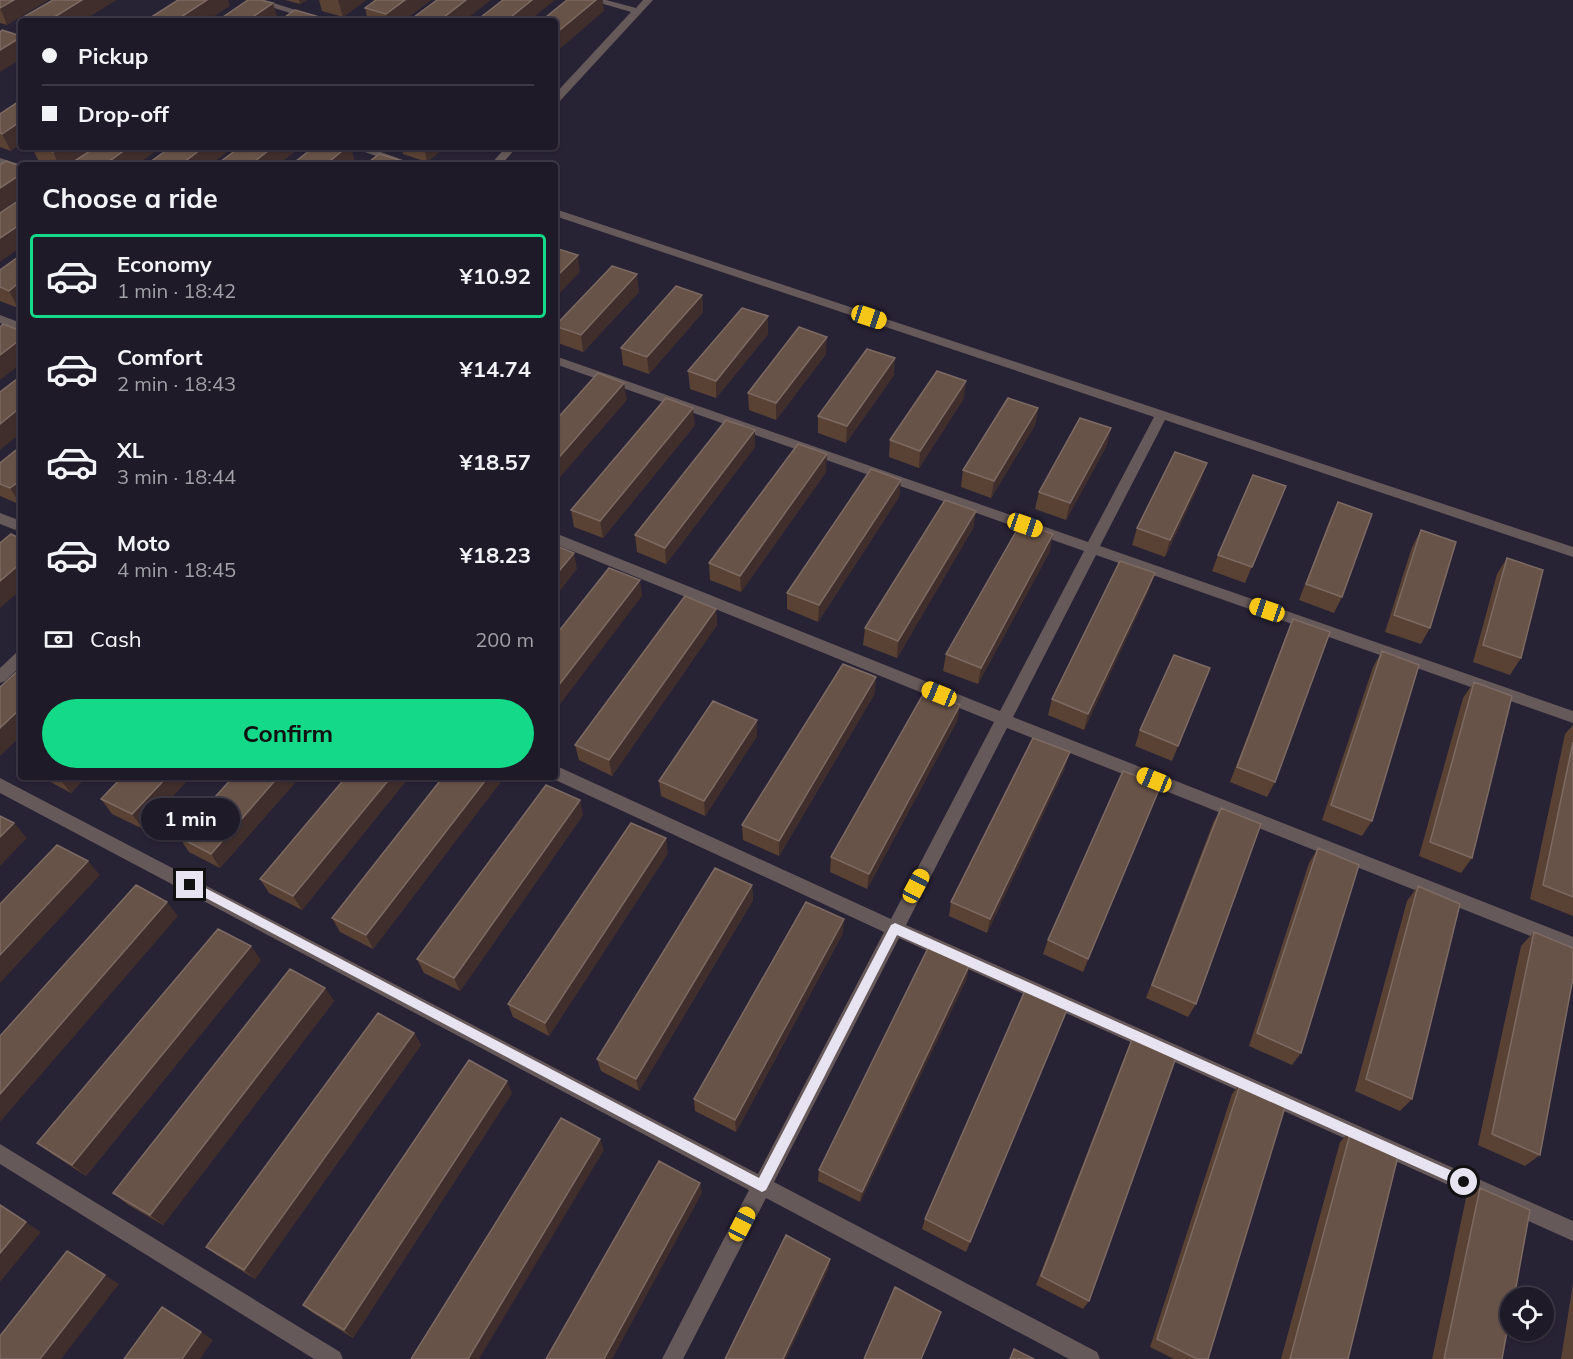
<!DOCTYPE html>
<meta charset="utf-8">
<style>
body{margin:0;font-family:Mulish,sans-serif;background:#262330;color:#f1f3f6;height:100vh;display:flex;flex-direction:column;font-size:22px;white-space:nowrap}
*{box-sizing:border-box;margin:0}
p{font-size:20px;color:#a1a1a8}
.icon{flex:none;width:33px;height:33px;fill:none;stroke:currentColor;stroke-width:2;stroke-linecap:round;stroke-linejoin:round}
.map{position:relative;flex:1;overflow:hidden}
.drawer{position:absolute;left:18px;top:162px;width:540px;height:618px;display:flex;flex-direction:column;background:#1e1a28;border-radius:6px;box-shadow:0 2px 4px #0004,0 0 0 2px #3c3845}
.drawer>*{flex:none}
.guide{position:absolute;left:18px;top:18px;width:540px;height:132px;border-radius:6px;box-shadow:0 2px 4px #0004,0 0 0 2px #3c3845;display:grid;align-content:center;height:132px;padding:0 24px;background:#1e1a28}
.fabs{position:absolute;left:1500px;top:1287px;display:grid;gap:12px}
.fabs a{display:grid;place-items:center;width:54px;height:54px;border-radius:50%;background:#1e1a28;box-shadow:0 2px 4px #0004,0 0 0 2px #3c3845;font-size:30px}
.end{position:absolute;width:27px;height:27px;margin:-14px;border:8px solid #e7e3f0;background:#111;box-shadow:0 0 0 3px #111}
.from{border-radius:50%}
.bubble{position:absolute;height:42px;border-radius:21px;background:#1e1a28;box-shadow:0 2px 4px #0004,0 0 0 2px #3c3845;font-size:20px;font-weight:700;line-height:42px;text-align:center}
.car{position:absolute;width:18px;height:36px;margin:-18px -9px;border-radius:8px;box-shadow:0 0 4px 2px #0007;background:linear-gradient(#f5c518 24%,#345 0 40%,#f5c518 0 76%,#345 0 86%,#f5c518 0)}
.guide b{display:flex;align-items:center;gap:21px;height:57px;font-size:22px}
.guide b+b{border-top:2px solid #3c3845}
.guide i{width:15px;height:15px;background:#f1f3f6}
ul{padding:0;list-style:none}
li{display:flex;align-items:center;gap:18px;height:84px;margin:0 12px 9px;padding:0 12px;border:3px solid transparent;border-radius:6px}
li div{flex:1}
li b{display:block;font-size:22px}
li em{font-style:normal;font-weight:700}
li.current{border-color:#14d989}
li>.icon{width:54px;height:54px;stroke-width:1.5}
h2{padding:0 24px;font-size:27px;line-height:72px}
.pay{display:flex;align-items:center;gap:15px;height:66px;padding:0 24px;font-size:22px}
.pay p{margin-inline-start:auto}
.cta{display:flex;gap:12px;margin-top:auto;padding:12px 24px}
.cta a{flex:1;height:69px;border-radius:36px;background:#14d989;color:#111;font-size:24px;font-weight:700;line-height:69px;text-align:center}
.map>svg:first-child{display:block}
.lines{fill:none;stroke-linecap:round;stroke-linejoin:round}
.minor{fill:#66595a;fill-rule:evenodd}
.wall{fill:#594234}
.shaded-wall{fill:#3f2e2c}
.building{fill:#685348;stroke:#7c6a63;stroke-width:1.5}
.route{fill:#e7e3f0}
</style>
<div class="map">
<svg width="1573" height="1359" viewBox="0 0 1573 1359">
<rect width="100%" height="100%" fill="#282235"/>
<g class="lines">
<!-- minor -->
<path class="minor" d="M249,0H264L330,21H315Z
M590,0H606L636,8L643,0H653L559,102L555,103V94L631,12Z
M351,147H367L417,165H401Z
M506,147H517L501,165H490Z
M0,158L21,165V172L0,165Z
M555,209L1573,547V557L1165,420L1100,546L1573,711V723L1096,555L1013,717L1573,937V953L1007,728L906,925L1573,1221V1241L899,938L774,1182L1097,1352L1100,1359H1069L766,1198L683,1359H662L749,1190L0,793V778L758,1174L884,932L549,777H555V766L561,768L891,919L994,722L555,544V533L1000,711L1084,551L555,364V356L1088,542L1154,417L555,216Z
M0,315L21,323V331L0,323Z
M0,513L21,521V532L0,524Z
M21,651V666L5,681L0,683V668L16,653Z
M0,1144L340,1352L343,1359H314L0,1164Z"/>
</g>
<!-- wall -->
<path class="wall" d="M0,0L7,25L0,23Z
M53,0H116L82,21H27L25,16Z
M285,0H307L300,4Z
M319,0H366L343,17L322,11Z
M376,0H431L403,21H368L365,8Z
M0,114L11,151L0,147Z
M32,147H94L67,165H49L39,162Z
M96,147H161L136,165H78L76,160Z
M402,147H445L427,162L403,154Z
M21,255V306L18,308L0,301V270Z
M639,292L583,352L558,343L555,326Z
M702,295L703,312L649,374L623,365L621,348Z
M768,316V334L716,398L690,389L688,371Z
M826,354L776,420L749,410L748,393Z
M894,375L846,443L818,433V416Z
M964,398L919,468L889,457L890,440Z
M1038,408L1035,425L991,498L961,487L963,470Z
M695,425L603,538L574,527L571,510Z
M1107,445L1066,520L1035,509L1039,492Z
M21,446V505L0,496V463Z
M755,447L666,564L637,552L635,535Z
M826,472L741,592L710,580L709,563Z
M901,480L899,497L818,622L787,609V593Z
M1201,480L1165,557L1132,545L1137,528Z
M1286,486L1245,583L1212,571L1218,555Z
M1338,502L1342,597L1334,613L1299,600L1330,519Z
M976,511L973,528L897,658L863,645L865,628Z
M1421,530L1430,628L1421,644L1385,632L1412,547Z
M1050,551L978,684L943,671L946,654Z
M1507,558L1521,658L1510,675L1473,662L1497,574Z
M1149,590L1084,730L1048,715L1052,699Z
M716,609L717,625L612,776L579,760L575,745Z
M1293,619L1275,782L1267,797L1230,782L1286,635Z
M1382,651L1372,821L1362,836L1322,820L1373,667Z
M1210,668L1172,761L1135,746L1140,730Z
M1474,682L1472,858L1461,873L1419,856L1463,698Z
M875,693L779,856L743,840L742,825Z
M960,705L957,721L867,889L830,872L831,857Z
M757,720V736L705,816L661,796L659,781Z
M1573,725V916L1530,899L1565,734Z
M1065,768L987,933L949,916L951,902Z
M41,777H86L71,793Z
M122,777L143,829L112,814L101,799Z
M233,777H300L220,868L189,852L179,837Z
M346,777H409L302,910L269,893L260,879Z
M443,777H501L502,780L373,949L340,932L332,918Z
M1161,785L1083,972L1043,954L1048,940Z
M1221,808L1196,1004L1188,1017L1146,998L1213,823Z
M583,815L460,991L424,973L417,959Z
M1318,848L1301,1053L1292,1065L1249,1046L1309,863Z
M668,853L549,1036L513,1017L508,1004Z
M752,885L753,900L639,1091L601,1071L597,1059Z
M1418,886L1412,1099L1400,1111L1355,1091L1407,901Z
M1534,932L1540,1155L1525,1166L1478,1145L1521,946Z
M843,933L736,1132L695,1111L694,1099Z
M261,960L86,1176L52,1154L37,1143Z
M967,978L860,1202L818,1181L819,1170Z
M325,988L334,1001L163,1225L127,1204L113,1193Z
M1069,1005L966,1252L922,1229L925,1219Z
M1135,1032L1089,1301L1083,1309L1036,1285L1129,1045Z
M414,1033L421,1045L255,1279L218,1256L206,1247Z
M1241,1082L1208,1359H1174L1150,1347L1232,1094Z
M512,1093L353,1338L313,1313L303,1305Z
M1351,1130L1348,1359H1281L1340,1142Z
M1480,1188L1502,1359H1432L1466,1198Z
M1573,1283V1359H1561Z"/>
<!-- shaded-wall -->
<path class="shaded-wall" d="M14,0H49L7,25L0,8Z
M82,0H116L82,21H48Z
M207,0H228L230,6L207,21H175Z
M299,0H307L300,4Z
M338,0H366L343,17Z
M405,0H431L403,21H387L386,14Z
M466,0H491L464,21H439Z
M532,0H555L529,21H506Z
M596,0H603L604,11L555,53V34Z
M273,3L278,20L277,21H247Z
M316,16L317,21H309Z
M21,37V59L0,72V50Z
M21,121V144L11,151L2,134Z
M61,147H94L67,165H59L53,152Z
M129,147H161L136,165H104Z
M204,147H234L210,165H180Z
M273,147H301L278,165H250Z
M347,147H351L355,162L351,165H325Z
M424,147H445L427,162Z
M21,174V197L0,212V188Z
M18,226L21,231V247L0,262V238Z
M578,255L580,272L555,298V278Z
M637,274L639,292L583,352L581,335Z
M21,281V306L18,308L9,291Z
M702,295L703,312L649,374L647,357Z
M768,316V334L716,398V381Z
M827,337L826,354L776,420V403Z
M21,339V364L0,380V355Z
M895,358L894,375L846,443L847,426Z
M557,360L560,377L555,383V362Z
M966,381L964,398L919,468L920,451Z
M624,383L627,400L555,483V462Z
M21,407V433L0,450V424Z
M693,408L695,425L603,538L600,521Z
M1038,408L1035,425L991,498L994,481Z
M1111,428L1107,445L1066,520L1070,503Z
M755,430V447L666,564L665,548Z
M827,454L826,472L741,592L740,576Z
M1207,463L1201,480L1165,557L1170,540Z
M21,480V505L10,488Z
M901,480L899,497L818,622L819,605Z
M976,511L973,528L897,658L898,641Z
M1053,534L1050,551L978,684L981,668Z
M574,553L577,569L555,597V576Z
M21,563V590L0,608V581Z
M1155,573L1149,590L1084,730L1088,714Z
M640,580L642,596L555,711V690Z
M716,609L717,625L612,776L609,760Z
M876,677L875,693L779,856V841Z
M960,705L957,721L867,889L869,874Z
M21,708V736L0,756V728Z
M757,720V736L705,816L704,801Z
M1070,752L1065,768L987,933L990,919Z
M60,777H86L71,793L59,778Z
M167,777H191L143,829L132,814Z
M278,777H300L220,868L211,854Z
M391,777H409L302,910L293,896Z
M488,777H501L502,780L373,949L366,935Z
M580,800L583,815L460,991L454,978Z
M14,823L27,838L0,866V837Z
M666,838L668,853L549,1036L545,1023Z
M88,861L100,875L0,983V955Z
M752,885L753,900L639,1091L636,1079Z
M167,902L178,916L0,1122V1094Z
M844,919L843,933L736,1132L735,1120Z
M251,946L261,960L86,1176L72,1165Z
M970,964L967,978L860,1202L862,1192Z
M325,988L334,1001L163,1225L150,1215Z
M414,1033L421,1045L255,1279L244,1270Z
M507,1081L512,1093L353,1338L344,1330Z
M600,1139L604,1150L479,1359H468Z
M700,1183L702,1193L612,1359H604Z
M0,1205L41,1232L0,1282Z
M830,1259L829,1268L786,1359H783Z
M105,1275L119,1284L61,1359H40Z
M201,1332L213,1340L200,1359H182Z"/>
<!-- building -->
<path class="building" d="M0,0H14L0,8Z
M53,0H82L48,21H39L25,16Z
M178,0H207L175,21H145Z
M248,0H261L273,3L247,21H217Z
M376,0H405L386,14L365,8Z
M437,0H466L439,21L410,20Z
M503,0H532L506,21H476Z
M567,0H596L555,34V21H541Z
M295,10L316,16L309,21H279Z
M2,30L21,36V37L0,50V32Z
M21,100V121L2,134L0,133V114Z
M39,147H61L53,152Z
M96,147H129L104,165H89L76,160Z
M171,147H204L180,165H146Z
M240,147H273L250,165H216Z
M314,147H347L325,165H291Z
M379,154L403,161L399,165H365Z
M6,161L21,166V174L0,188V165Z
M21,199V227L18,226L0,238V213Z
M555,248L578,255L555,278Z
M21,255V281L9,291L0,287V270Z
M612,266L637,274L581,335L555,326Z
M676,286L702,295L647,357L621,348Z
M742,308L768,316L716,381L688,371Z
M3,324L21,331V339L0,355V327Z
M799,327L827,337L776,403L748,393Z
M867,349L895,358L847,426L818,416Z
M937,371L966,381L920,451L890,440Z
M598,373L624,383L555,462V421Z
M21,376V407L0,424V392Z
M666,398L693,408L600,521L571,510Z
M1008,398L1038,408L994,481L963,470Z
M1080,418L1111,428L1070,503L1039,492Z
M726,420L755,430L665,548L635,535Z
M798,444L827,454L740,576L709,563Z
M21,446V480L10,488L0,484V463Z
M1175,452L1207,463L1170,540L1137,528Z
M871,469L901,480L819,605L787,593Z
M1253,475L1286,486L1252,567L1218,555Z
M945,500L976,511L898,641L865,628Z
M1338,502L1372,514L1342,597L1306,584Z
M1021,523L1053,534L981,668L946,654Z
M1421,530L1456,542L1430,628L1394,615Z
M11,534L21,539V563L0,581V543Z
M555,545L574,553L555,576Z
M1507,558L1543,570L1521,658L1483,645Z
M1120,561L1155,573L1088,714L1052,699Z
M609,568L640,580L555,690V636Z
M685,596L716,609L609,760L575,745Z
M1293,619L1330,632L1275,782L1237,767Z
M1382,651L1419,665L1372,821L1331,805Z
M1174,655L1210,668L1178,746L1140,730Z
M843,664L876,677L779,841L742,825Z
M21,668V708L0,728V687Z
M1474,682L1512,696L1472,858L1430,842Z
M925,691L960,705L869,874L831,857Z
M713,701L757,720L704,801L659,781Z
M1033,738L1070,752L990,919L951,902Z
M1573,742V897L1543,885Z
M1123,771L1161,785L1088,959L1048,940Z
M122,777H167L132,814L101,799Z
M233,777H278L211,854L179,837Z
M346,777H391L293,896L260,879Z
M443,777H488L366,935L332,918Z
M546,785L580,800L454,978L417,959Z
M1221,808L1261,824L1196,1004L1152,985Z
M0,816L14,823L0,837Z
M631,823L666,838L545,1023L508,1004Z
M57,845L88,861L0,955V904Z
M1318,848L1359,865L1301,1053L1257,1033Z
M715,868L752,885L636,1079L597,1059Z
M136,885L167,902L0,1094V1036Z
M1418,886L1460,904L1412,1099L1366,1079Z
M806,902L844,919L735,1120L694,1099Z
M218,929L251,946L72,1165L37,1143Z
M1534,932L1573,948V978L1540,1155L1492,1134Z
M929,946L970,964L862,1192L819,1170Z
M290,969L325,988L150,1215L113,1193Z
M1027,986L1069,1005L970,1242L925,1219Z
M378,1013L414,1033L244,1270L206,1247Z
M1135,1032L1178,1052L1089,1301L1041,1276Z
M469,1060L507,1081L344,1330L303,1305Z
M1241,1082L1286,1104L1208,1359H1197L1157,1339Z
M561,1118L600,1139L468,1359H411Z
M1351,1130L1399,1152L1348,1359H1290Z
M659,1161L700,1183L604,1359H546Z
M1480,1188L1530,1210L1514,1298H1510V1315L1502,1359H1444Z
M0,1205L26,1222L0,1253Z
M786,1235L830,1259L783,1359H725Z
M67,1251L105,1275L40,1359H0V1336Z
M895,1287L941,1312L921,1359H864Z
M162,1307L201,1332L182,1359H124Z
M1014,1349L1034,1359H1010Z"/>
<!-- route -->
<path class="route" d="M190,880L759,1178L891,925L895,923L1468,1178L1470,1182L1468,1186H1459L897,935L766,1190L762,1192L187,888L185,885Z"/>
</svg>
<div class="fabs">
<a><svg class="icon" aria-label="locate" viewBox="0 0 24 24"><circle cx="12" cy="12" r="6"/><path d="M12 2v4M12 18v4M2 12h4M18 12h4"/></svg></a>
</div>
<i class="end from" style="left:1464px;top:1182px"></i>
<i class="end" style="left:190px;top:885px"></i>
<div class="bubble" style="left:141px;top:798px;width:99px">1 min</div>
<i class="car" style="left:869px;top:317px;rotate:108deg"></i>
<i class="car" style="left:1025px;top:525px;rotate:109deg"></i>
<i class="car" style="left:1267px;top:610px;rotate:289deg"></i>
<i class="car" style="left:939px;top:694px;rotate:292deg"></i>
<i class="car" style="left:1154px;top:780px;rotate:292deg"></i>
<i class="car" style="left:916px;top:886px;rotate:28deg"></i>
<i class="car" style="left:742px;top:1224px;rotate:27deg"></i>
<div class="guide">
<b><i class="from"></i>Pickup</b>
<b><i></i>Drop-off</b>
</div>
<section class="drawer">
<h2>Choose a ride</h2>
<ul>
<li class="current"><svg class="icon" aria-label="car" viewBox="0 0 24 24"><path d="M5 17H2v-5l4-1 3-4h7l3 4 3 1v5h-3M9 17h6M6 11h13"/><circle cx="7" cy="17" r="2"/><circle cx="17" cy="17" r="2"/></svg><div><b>Economy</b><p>1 min · 18:42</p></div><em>¥10.92</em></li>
<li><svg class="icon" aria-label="car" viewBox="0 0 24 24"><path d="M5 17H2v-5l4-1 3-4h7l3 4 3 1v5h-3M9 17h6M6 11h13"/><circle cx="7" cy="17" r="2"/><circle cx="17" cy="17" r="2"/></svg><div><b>Comfort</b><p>2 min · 18:43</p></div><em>¥14.74</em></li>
<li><svg class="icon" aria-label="car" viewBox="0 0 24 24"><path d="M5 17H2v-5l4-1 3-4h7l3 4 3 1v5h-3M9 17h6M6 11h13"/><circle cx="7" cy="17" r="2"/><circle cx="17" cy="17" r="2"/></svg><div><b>XL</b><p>3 min · 18:44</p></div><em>¥18.57</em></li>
<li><svg class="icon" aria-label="car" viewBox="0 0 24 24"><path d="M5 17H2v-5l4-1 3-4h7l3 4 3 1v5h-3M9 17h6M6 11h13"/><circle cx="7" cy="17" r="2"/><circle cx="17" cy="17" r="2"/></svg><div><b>Moto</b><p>4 min · 18:45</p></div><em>¥18.23</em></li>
</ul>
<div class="pay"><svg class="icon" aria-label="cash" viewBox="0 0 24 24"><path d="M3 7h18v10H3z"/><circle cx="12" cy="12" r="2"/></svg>Cash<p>200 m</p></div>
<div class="cta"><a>Confirm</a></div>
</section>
</div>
